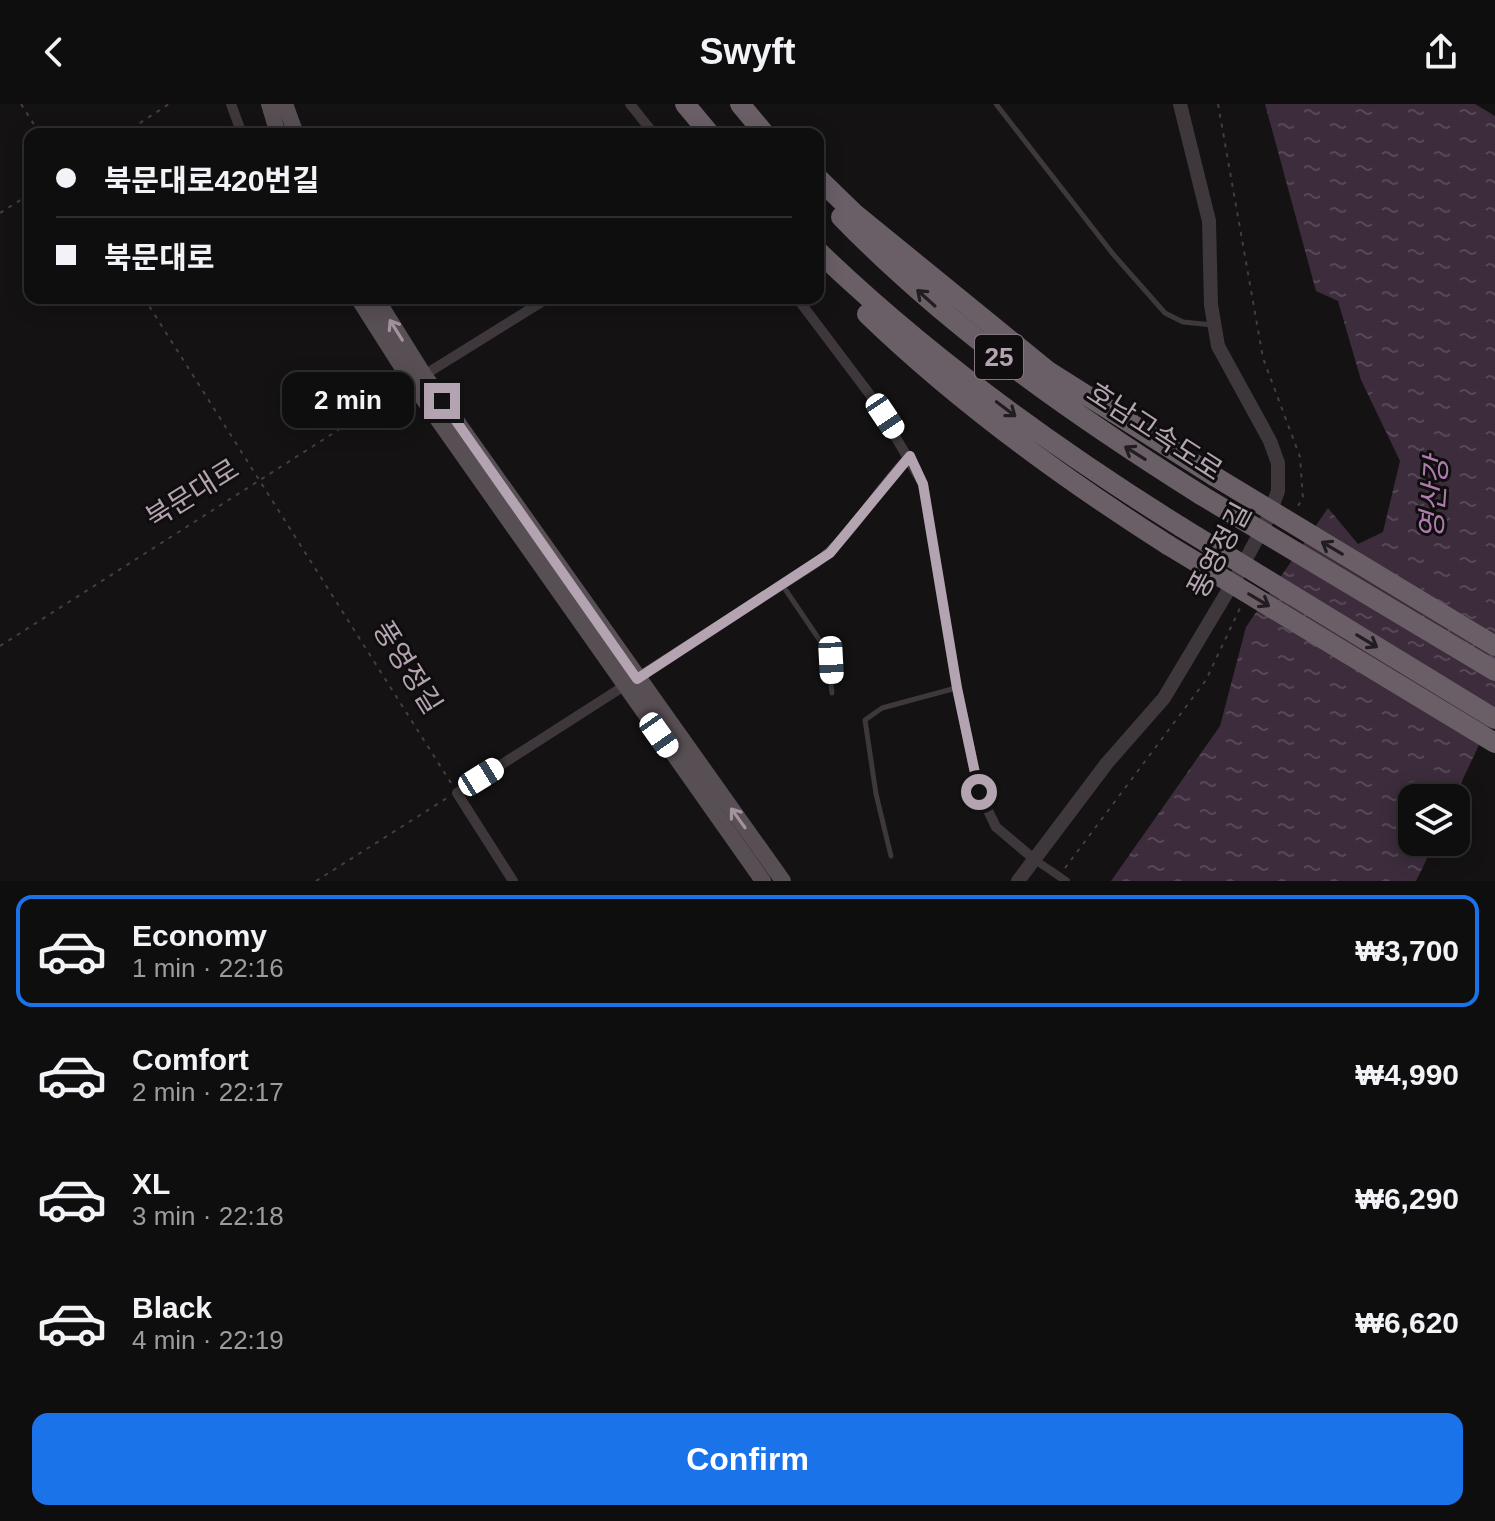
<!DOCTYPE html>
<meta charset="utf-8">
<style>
body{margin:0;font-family:Arial,"Noto Sans KR",sans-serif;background:#181717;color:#f1f3f6;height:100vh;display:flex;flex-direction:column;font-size:30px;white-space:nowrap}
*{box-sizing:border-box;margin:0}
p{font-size:26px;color:#9b9c9e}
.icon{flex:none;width:44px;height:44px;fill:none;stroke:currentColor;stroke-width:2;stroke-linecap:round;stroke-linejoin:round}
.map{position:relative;height:777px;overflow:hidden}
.panel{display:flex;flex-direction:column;background:#0f0e0e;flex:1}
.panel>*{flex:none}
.hud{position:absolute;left:24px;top:24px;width:800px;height:176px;border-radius:16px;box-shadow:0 4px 20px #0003,0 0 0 2px #2f2e2e;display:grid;align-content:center;height:176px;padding:0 32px;background:#0f0e0e}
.tools{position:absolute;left:1398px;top:680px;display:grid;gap:16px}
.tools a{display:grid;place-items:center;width:72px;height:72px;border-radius:16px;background:#0f0e0e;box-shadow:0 4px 20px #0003,0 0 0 2px #2f2e2e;font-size:40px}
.end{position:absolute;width:36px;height:36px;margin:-18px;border:10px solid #b4a4b1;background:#111;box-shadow:0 0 0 4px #111}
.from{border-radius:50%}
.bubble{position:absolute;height:56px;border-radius:16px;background:#0f0e0e;box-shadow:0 4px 20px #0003,0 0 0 2px #2f2e2e;font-size:26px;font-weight:800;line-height:56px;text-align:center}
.car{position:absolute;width:24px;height:48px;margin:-24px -12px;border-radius:10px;box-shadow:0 0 6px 2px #0007;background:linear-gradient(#fff 24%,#345 0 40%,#fff 0 76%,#345 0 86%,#fff 0)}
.hud b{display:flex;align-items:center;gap:28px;height:76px;font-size:30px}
.hud b+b{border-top:2px solid #2f2e2e}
.hud i{width:20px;height:20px;background:#f1f3f6}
ul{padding:14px 0 0;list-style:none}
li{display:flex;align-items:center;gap:24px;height:112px;margin:0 16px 12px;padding:0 16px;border:4px solid transparent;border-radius:16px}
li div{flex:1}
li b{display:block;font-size:30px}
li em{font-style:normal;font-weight:800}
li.on{border-color:#1a73e8}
li>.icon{width:72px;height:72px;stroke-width:1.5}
.cta{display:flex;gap:16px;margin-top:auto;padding:16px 32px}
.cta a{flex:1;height:92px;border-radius:16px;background:#1a73e8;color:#fff;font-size:32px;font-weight:800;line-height:92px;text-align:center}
header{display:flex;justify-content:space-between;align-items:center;height:104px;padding:0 32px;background:#0f0e0e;font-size:36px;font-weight:800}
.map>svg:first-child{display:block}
.water{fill:url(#water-ripples)}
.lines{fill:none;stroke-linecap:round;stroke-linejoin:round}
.path{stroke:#453d43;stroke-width:2;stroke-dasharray:4 6;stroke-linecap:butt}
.service{stroke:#3e383c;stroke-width:5}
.pedestrian{stroke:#3e383c;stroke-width:8}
.minor{stroke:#3e383c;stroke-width:10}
.tertiary{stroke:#3e383c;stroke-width:14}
.primary{stroke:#584f55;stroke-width:16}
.motorway{stroke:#6a5f67;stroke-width:20}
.pedestrian-bridge{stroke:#3e383c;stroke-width:8}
.motorway-bridge{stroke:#6a5f67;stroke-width:20}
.oneway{stroke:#211d20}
.oneway2{stroke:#a2939f}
.route{stroke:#b4a4b1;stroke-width:10}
.labels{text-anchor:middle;stroke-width:6;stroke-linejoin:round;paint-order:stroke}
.shield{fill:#0f0d0e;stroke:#827780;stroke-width:2}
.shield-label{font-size:26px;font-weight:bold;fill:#b4a4b1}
.street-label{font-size:28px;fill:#b4a4b1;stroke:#0f0d0e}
.water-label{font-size:30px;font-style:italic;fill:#ae7baf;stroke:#0f0d0e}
</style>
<header><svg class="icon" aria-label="back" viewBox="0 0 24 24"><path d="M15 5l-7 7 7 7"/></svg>Swyft<svg class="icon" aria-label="share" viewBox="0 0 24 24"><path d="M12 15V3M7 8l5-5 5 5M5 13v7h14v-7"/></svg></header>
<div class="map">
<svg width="1495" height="777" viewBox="0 0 1495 777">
<defs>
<pattern id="water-ripples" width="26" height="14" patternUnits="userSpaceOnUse" patternTransform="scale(2)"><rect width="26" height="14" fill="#3c2c3c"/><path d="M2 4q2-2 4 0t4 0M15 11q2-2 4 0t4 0" fill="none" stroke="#564856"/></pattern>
</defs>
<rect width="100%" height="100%" fill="#141213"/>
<!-- water -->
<path class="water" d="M1265,0H1475L1495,12V607L1454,694H1412V738H1435L1416,777H1111L1220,622L1246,523L1328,404L1358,440L1383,428L1400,357L1361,276L1338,197L1316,187Z"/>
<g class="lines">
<!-- path -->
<path class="path" d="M21,0L40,30
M1218,0L1263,254L1300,353L1303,394L1298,402
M123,30L169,0
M0,109L30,90
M144,194L451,679
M0,542L401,286
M1065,764L1206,576L1241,502
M316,777L447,694"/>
<!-- service -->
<path class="service" d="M996,0L1113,150L1165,209L1183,218L1213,221
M783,482L827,547L832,589
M891,752L876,690L865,616L882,604L956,584"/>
<!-- pedestrian -->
<path class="pedestrian" d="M1041,760L1053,768"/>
<!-- minor -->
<path class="minor" d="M231,0L242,30
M630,0L654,30
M797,194L874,296L923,380L957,584L979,688L996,723L1034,755
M421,273L548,194
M513,777L457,689L816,459C853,431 877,385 910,352"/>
<!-- tertiary -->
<path class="tertiary" d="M1018,777L1107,659L1164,594L1238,470L1268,414L1278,387V359L1270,337L1218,242L1211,201L1209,117L1180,0"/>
<!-- primary -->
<path class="primary" d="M269,0L278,30
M285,0L296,30
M358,194L412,279L763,777
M376,194L424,271L783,777"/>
<!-- motorway -->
<path class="motorway" d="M685,0L710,30
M740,0L765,30
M818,74L854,109L1048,267L1214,372
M841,113C948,223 1071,309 1201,391
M818,147C928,253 1051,342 1181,423
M867,210C959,299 1061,373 1168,441"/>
<!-- pedestrian-bridge -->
<path class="pedestrian-bridge" d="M1053,768L1066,777"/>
<!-- motorway-bridge -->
<path class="motorway-bridge" d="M1214,372L1495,542
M1201,391L1495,567
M1181,423L1495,615
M1168,441L1495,639"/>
</g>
<!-- one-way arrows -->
<defs><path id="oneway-shaft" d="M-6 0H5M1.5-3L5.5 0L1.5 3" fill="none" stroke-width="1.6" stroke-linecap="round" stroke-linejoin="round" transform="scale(2)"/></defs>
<g class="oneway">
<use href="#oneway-shaft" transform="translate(926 194) rotate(-138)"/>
<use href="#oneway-shaft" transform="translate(1006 305) rotate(37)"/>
<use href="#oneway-shaft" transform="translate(1135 349) rotate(-148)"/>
<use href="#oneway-shaft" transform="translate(1332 444) rotate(-149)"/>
<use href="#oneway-shaft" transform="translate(1259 496) rotate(31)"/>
<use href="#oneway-shaft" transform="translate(1367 537) rotate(31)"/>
</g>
<g class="oneway2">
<use href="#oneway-shaft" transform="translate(396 226) rotate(-122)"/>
<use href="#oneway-shaft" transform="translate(738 714) rotate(-126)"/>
</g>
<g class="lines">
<!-- route -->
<path class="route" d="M442,297L637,575L830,449L910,352L923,380L957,584L979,688"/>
</g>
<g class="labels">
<!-- shield labels -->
<rect class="shield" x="975" y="231" width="48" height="44" rx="6"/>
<g class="shield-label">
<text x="999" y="262">25</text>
</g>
<!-- street labels -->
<g class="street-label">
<text transform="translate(1155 327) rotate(33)" y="10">호남고속도로</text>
<text transform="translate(192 389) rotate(-32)" y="10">북문대로</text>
<text transform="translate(1219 446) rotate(-62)" y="10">풍영정길</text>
<text transform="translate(408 563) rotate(58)" y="10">풍영정길</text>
</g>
<!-- water labels -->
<g class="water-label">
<text transform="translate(1434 394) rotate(-86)" y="10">영산강</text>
</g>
</g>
</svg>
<div class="tools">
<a><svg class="icon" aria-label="layers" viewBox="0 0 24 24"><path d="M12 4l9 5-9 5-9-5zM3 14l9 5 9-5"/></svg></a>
</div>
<i class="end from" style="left:979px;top:688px"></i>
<i class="end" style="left:442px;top:297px"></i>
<div class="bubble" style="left:282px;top:268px;width:132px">2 min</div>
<i class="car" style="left:885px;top:312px;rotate:146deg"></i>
<i class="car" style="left:831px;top:556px;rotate:177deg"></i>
<i class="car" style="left:659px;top:631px;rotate:145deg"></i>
<i class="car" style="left:481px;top:673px;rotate:58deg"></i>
<div class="hud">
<b><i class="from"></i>북문대로420번길</b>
<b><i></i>북문대로</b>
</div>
</div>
<section class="panel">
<ul>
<li class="on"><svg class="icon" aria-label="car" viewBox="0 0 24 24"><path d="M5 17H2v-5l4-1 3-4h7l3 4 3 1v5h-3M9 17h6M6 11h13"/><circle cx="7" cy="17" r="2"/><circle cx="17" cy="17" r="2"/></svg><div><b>Economy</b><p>1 min · 22:16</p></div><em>₩3,700</em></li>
<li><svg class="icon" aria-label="car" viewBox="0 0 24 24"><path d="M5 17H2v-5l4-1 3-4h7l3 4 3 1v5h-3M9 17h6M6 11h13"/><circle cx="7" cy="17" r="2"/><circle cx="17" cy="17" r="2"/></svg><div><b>Comfort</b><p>2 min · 22:17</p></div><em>₩4,990</em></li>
<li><svg class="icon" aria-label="car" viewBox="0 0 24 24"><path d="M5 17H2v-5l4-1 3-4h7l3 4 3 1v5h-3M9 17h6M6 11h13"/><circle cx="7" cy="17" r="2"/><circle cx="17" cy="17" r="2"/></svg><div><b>XL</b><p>3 min · 22:18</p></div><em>₩6,290</em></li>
<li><svg class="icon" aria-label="car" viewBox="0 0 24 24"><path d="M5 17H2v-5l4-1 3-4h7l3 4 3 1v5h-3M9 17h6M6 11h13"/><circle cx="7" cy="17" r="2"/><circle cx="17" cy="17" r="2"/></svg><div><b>Black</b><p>4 min · 22:19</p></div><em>₩6,620</em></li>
</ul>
<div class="cta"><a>Confirm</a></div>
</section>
